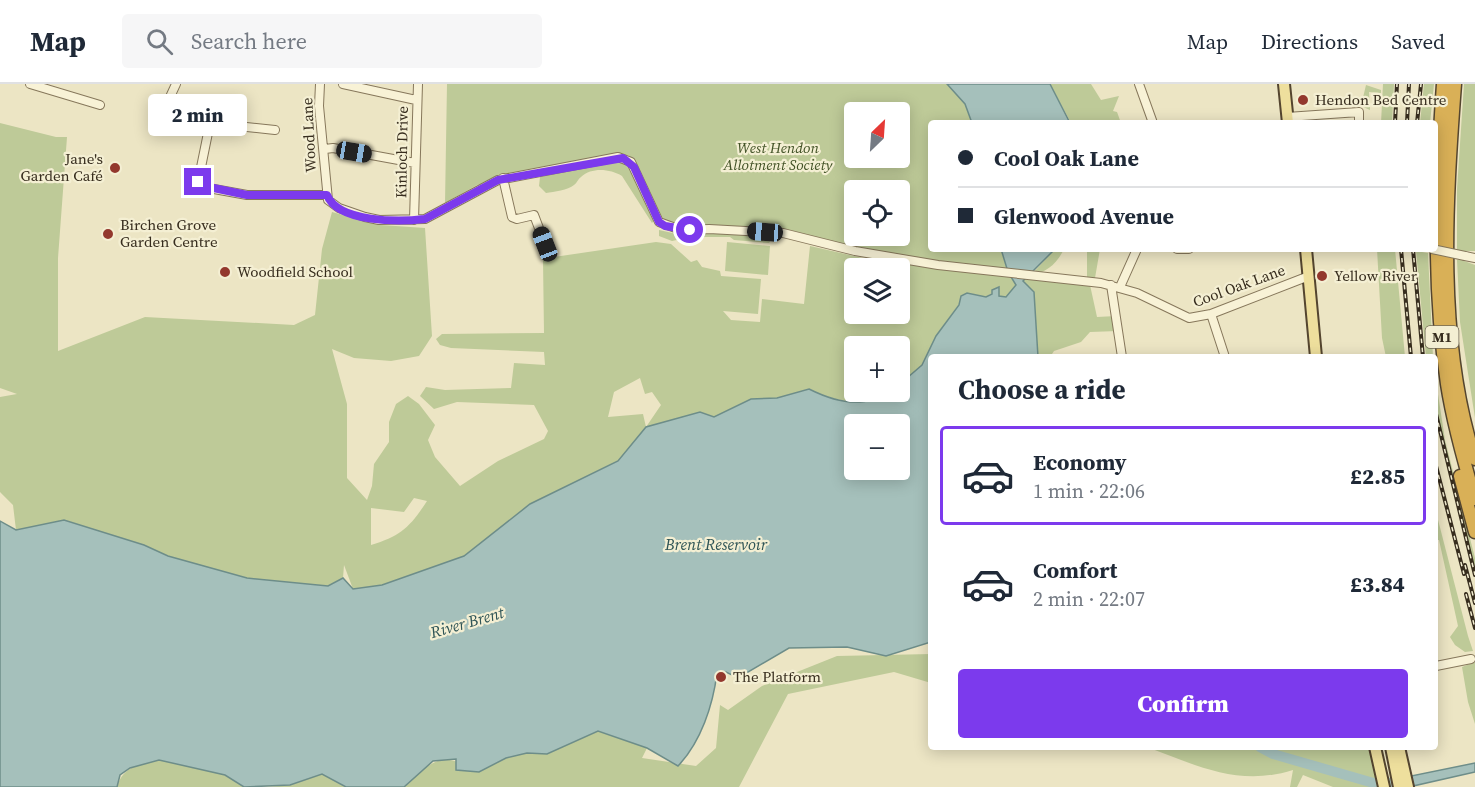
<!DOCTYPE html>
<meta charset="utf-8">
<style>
body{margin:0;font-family:"Source Serif 4",serif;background:#f6f6f7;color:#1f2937;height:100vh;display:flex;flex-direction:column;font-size:22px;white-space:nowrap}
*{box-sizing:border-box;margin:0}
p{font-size:20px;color:#747a83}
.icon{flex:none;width:33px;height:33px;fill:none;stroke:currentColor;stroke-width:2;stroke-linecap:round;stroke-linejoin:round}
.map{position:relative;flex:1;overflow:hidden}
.details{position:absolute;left:928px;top:270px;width:510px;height:396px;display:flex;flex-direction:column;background:#fff;border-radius:6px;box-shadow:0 3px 15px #0003}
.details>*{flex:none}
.top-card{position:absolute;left:928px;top:36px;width:510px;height:132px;border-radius:6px;box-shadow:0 3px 15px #0003;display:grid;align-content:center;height:132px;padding:0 30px;background:#fff}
.needle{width:39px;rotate:25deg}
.buttons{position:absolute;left:844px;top:18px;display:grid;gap:12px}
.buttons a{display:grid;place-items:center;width:66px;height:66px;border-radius:6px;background:#fff;box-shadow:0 3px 15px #0003;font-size:30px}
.end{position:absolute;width:27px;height:27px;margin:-14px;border:8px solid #7c3aed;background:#fff;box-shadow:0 0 0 3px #fff}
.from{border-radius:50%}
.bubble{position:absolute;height:42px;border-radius:6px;background:#fff;box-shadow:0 3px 15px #0003;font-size:20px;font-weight:800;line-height:42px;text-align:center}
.car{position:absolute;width:18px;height:36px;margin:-18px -9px;border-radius:8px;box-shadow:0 0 4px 2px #0007;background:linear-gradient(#222 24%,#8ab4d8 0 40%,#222 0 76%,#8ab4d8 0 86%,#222 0)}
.top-card b{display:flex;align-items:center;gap:21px;height:57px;font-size:22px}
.top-card b+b{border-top:2px solid #e0e1e3}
.top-card i{width:15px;height:15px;background:#1f2937}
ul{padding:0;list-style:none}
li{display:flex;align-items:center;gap:18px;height:99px;margin:0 12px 9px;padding:0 18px;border:3px solid transparent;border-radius:6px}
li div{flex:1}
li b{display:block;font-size:22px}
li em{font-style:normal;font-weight:800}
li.selected{border-color:#7c3aed}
li>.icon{width:54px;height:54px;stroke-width:1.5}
h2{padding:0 30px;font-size:27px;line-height:72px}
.button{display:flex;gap:12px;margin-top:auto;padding:12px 30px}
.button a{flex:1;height:69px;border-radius:6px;background:#7c3aed;color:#fff;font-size:24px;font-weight:800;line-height:69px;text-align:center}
header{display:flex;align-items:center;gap:36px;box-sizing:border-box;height:84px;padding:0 30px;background:#fff;border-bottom:2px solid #e0e1e3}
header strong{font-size:28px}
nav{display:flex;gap:33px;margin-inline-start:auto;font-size:21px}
.search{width:420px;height:54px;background:#f6f6f7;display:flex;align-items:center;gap:15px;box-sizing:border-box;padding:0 21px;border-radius:6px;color:#747a83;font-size:22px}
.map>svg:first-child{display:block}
.green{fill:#beca98;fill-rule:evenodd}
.water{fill:#a5c0bb;stroke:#6d8d89;stroke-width:1.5;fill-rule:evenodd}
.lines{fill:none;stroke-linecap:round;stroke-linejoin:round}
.river{stroke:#a5c0bb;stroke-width:10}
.minor-casing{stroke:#86775b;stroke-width:10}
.major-casing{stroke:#54452f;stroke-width:14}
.highway-casing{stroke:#54452f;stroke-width:15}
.minor{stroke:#f8f2d6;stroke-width:8}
.major{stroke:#eedf9d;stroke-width:10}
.highway{stroke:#d9b057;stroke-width:12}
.rail-casing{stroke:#372d1e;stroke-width:4}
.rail{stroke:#f4efd3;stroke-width:1.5;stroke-dasharray:4.5;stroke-linecap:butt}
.minor-bridge-casing{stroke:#86775b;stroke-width:10;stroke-linecap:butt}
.minor-bridge{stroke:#f8f2d6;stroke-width:8}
.route{stroke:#7c3aed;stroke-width:8}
.poi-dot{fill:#93382d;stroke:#f4efd3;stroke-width:2}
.labels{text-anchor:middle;stroke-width:4.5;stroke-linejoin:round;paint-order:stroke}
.shield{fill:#f4efd3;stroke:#706754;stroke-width:1.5}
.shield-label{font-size:14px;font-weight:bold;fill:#372d1e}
.poi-label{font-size:15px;fill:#372d1e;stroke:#f4efd3;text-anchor:start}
.street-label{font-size:15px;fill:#372d1e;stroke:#f4efd3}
.park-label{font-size:15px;font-style:italic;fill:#425226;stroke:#f4efd3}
.water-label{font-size:16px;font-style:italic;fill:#2e5456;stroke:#f4efd3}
</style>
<header>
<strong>Map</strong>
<div class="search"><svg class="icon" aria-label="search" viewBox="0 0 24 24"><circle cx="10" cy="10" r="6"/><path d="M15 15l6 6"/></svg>Search here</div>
<nav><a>Map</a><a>Directions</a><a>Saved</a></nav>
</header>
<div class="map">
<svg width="1475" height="703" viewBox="0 0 1475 703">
<rect width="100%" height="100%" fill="#ece5c4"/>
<!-- green -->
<path class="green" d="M447,0H947L965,19L973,39H932V165H1001L1008,188L1016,201L1007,213L999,212L996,206L986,213L967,209L936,252L922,281L900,300V262H855V308H889C859,322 837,319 809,305L777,314L751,315L714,333L646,343L618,377L530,420L464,472L382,501L353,505L344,481L343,494L328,502L247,494L167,472L144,461L64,436L16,446L13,421L0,408V313L17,310L0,304V39L56,53H67L58,174V267L145,233L294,241L315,231L322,165L332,128L381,141L425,144L432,252L419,272L391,277L354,274L332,265L347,320V394L367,416L372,402L374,380L389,358V338L396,320L408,312L419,320L435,341L428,356L435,373L460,402L498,377L544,355L548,347L534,321L457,318L434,325L420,312L426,303L445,306L511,304L514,279L545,281L544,268L451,264L440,261L436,255L442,250L544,249L543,176L549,169L554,173L656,158L671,160L691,178L697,176L702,183L720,187L721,192L761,195L758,230L723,227L731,236L760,238L762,215L804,220L810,162L867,175L868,165H859L790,146L712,141L677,142L664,138L637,80L628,71L477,101L445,119ZM855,28H900V74H855ZM855,106H900V152H855ZM855,184H900V230H855ZM640,294L645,310L652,308L661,321L646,343L643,330L608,333L614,308ZM414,414L427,417C410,443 401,452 371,461V424L404,428Z
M1050,0H1091L1101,16L1119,12L1113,27L1117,28L1121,39H1071Z
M1383,0H1394L1392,39H1381Z
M1424,0H1434L1430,39H1420Z
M1464,0H1475V167H1457V105Z
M1366,1L1381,6V9L1369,8L1370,26L1361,22Z
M617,76L627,79L656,134L652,139L622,92C610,85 592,83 581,93C578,95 577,99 574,101C568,106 554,108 546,109L539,102L540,93Z
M659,146L686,152V154L672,157L659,152Z
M713,147L766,151L773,153L769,159L734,156L730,153H694L695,149Z
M727,158L770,162L768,191L725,187Z
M1055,165H1064C1058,178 1046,190 1032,190Z
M1087,165H1100L1095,194H1087Z
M1377,165H1395L1405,273H1386L1382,254Z
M1416,167L1428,169L1433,273H1426Z
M1459,175L1475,181V334L1460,238L1457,176Z
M1026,195L1090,201L1097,233L1116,232L1118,247L1090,248L1081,258L1054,267L1050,273H1038L1036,243L1023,197Z
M1436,297L1445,356L1475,474V485L1438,337Z
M1436,428L1468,552L1473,567L1465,568L1455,561L1450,553L1458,542L1439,456H1436Z
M931,570V599L894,588L788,610L739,703H404C435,675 440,666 479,688L506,674L527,669L547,670L598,647L647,664L642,674L696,682L716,664L720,621L728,626L762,602L837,572Z
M1475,578V640L1468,618L1462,583Z
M1147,663H1375L1384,703H1333L1303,691L1297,703H1290L1293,686C1239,703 1198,682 1147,663Z
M159,675L225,691L244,703H117C123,682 139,681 159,675Z
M322,690L346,703H268L290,701Z"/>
<!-- water -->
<path class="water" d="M947,0H1050L1070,39H972L965,20Z
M1001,165H1055L1023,197L1034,208L1038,273H932L931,558L886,572L847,563L789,564L738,594L726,588L717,589C713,621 701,658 678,682L647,664L598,647L547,670L527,669L506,674L479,688L456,686V675L433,677L404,703H346L322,690L290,701L244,703L225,691L159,676L130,684L120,691L117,703H0V437L16,446L64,436L144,461L168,472L247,494L328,502L343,494L353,505L382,501L464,472L530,420L618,377L646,343L700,328L714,333L751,315L777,314L809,305C827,314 852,323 873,315C883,312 889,308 900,308V300L922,281L936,252L959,221L961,212L967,209L986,213L992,210V206L999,203V212L1006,213L1016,201L1008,188ZM855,340H900V386H855Z
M1475,679V688L1413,702L1411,692Z"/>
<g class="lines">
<!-- river -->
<path class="river" d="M1260,663L1273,670L1377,700L1407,697"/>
<!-- minor casing -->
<g class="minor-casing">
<path id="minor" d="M30,0L100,21
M176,0L164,26V32L171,35L275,46
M320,0L319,22L328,116L339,124L365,133L379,136L425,135L498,96L618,73L631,78L659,138L681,146L709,145L783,149L855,167L938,181L1101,199L1137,209L1189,234L1211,230L1309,192
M343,0L416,16
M1139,0L1153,39
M1287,33L1359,28V39
M210,39L198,98L203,103L247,111H327
M325,65L333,64L415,79
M503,94L512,133L517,135L534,131L545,160
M414,136L418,0
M1177,165H1189
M1465,172L1475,174
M1111,201L1122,273
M1120,203L1137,165
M1211,230L1225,273
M1436,582L1471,575"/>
</g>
<!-- major casing -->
<g class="major-casing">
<path id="major" d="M1284,0L1288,39
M1306,165L1316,273
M1375,663L1384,703
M1391,663L1399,703
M1399,663L1408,703"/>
</g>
<!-- highway casing -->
<g class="highway-casing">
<path id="highway" d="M1443,0C1436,100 1432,200 1447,300C1453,339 1464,378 1475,415
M1455,0C1446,120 1437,259 1475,375
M1460,392L1475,448"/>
</g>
<!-- minor -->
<use href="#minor" class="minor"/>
<!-- major -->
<use href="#major" class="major"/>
<!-- highway -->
<use href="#highway" class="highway"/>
<!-- rail casing -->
<g class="rail-casing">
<path id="rail" d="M1395,39L1397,0
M1407,39L1409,0
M1417,39L1421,0
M1401,165L1411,273
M1413,165L1423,273
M1436,330L1475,491
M1436,382L1464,490
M1465,481L1475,519
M1466,510L1475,544"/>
</g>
<!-- rail -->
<use href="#rail" class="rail"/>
<!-- minor-bridge casing -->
<g class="minor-bridge-casing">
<path id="minor-bridge" d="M1432,165L1465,172"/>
</g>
<!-- minor-bridge -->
<use href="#minor-bridge" class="minor-bridge"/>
</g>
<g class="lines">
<!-- route -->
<path class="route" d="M198,98L204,102L247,111H327C338,139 400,138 425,135L498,96L623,74L634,83L659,138L665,142L690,146"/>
</g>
<!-- markers -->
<g class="poi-dot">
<circle cx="1303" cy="16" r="6"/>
<circle cx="115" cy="84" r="6"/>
<circle cx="108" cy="150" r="6"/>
<circle cx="225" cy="188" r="6"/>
<circle cx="1322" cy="192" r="6"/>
<circle cx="721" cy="593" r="6"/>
</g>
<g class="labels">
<!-- shield labels -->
<rect class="shield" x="1425.5" y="242" width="33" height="22" rx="4.5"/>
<g class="shield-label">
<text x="1442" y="258">M1</text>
</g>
<!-- poi labels -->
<g class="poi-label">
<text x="1315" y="21">Hendon Bed Centre</text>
<text x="103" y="80" text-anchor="end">Jane's<tspan x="103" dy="17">Garden Café</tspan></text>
<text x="120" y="146">Birchen Grove<tspan x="120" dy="17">Garden Centre</tspan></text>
<text x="237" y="193">Woodfield School</text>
<text x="1334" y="197">Yellow River</text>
<text x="733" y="598">The Platform</text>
</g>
<!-- street labels -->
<g class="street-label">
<text transform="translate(309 51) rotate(-93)" y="5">Wood Lane</text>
<text transform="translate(402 68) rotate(-89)" y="5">Kinloch Drive</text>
<text transform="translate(1239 202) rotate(-20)" y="5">Cool Oak Lane</text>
</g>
<!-- park labels -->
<g class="park-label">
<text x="778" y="69">West Hendon<tspan x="778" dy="17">Allotment Society</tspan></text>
</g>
<!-- water labels -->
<g class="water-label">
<text x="716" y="466">Brent Reservoir</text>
<text transform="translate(467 538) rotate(-16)" y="6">River Brent</text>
</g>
</g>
</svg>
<div class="buttons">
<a><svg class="needle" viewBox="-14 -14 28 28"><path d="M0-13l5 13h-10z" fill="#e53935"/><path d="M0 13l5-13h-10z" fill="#747a83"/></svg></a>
<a><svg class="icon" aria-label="locate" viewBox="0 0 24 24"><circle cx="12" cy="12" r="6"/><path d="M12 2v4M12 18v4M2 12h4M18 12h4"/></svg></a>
<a><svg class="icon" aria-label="layers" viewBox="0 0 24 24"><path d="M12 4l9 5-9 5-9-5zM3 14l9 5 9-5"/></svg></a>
<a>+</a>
<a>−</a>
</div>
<i class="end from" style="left:690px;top:146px"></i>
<i class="end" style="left:198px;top:98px"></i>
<div class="bubble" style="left:148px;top:10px;width:99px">2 min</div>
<i class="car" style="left:354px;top:68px;rotate:100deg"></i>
<i class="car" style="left:765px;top:148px;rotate:274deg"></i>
<i class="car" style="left:545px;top:160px;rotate:339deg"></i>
<div class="top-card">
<b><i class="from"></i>Cool Oak Lane</b>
<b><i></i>Glenwood Avenue</b>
</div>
<section class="details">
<h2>Choose a ride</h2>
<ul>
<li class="selected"><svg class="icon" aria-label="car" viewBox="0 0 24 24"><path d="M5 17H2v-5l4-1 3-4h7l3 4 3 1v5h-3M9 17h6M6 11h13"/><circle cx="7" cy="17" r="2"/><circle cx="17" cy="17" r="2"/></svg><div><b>Economy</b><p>1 min · 22:06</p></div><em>£2.85</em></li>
<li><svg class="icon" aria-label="car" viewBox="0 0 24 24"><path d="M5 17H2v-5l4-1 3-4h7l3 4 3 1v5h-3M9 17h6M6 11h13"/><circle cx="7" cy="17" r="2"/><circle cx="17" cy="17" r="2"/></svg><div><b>Comfort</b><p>2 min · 22:07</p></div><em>£3.84</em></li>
</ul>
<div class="button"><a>Confirm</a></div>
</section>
</div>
